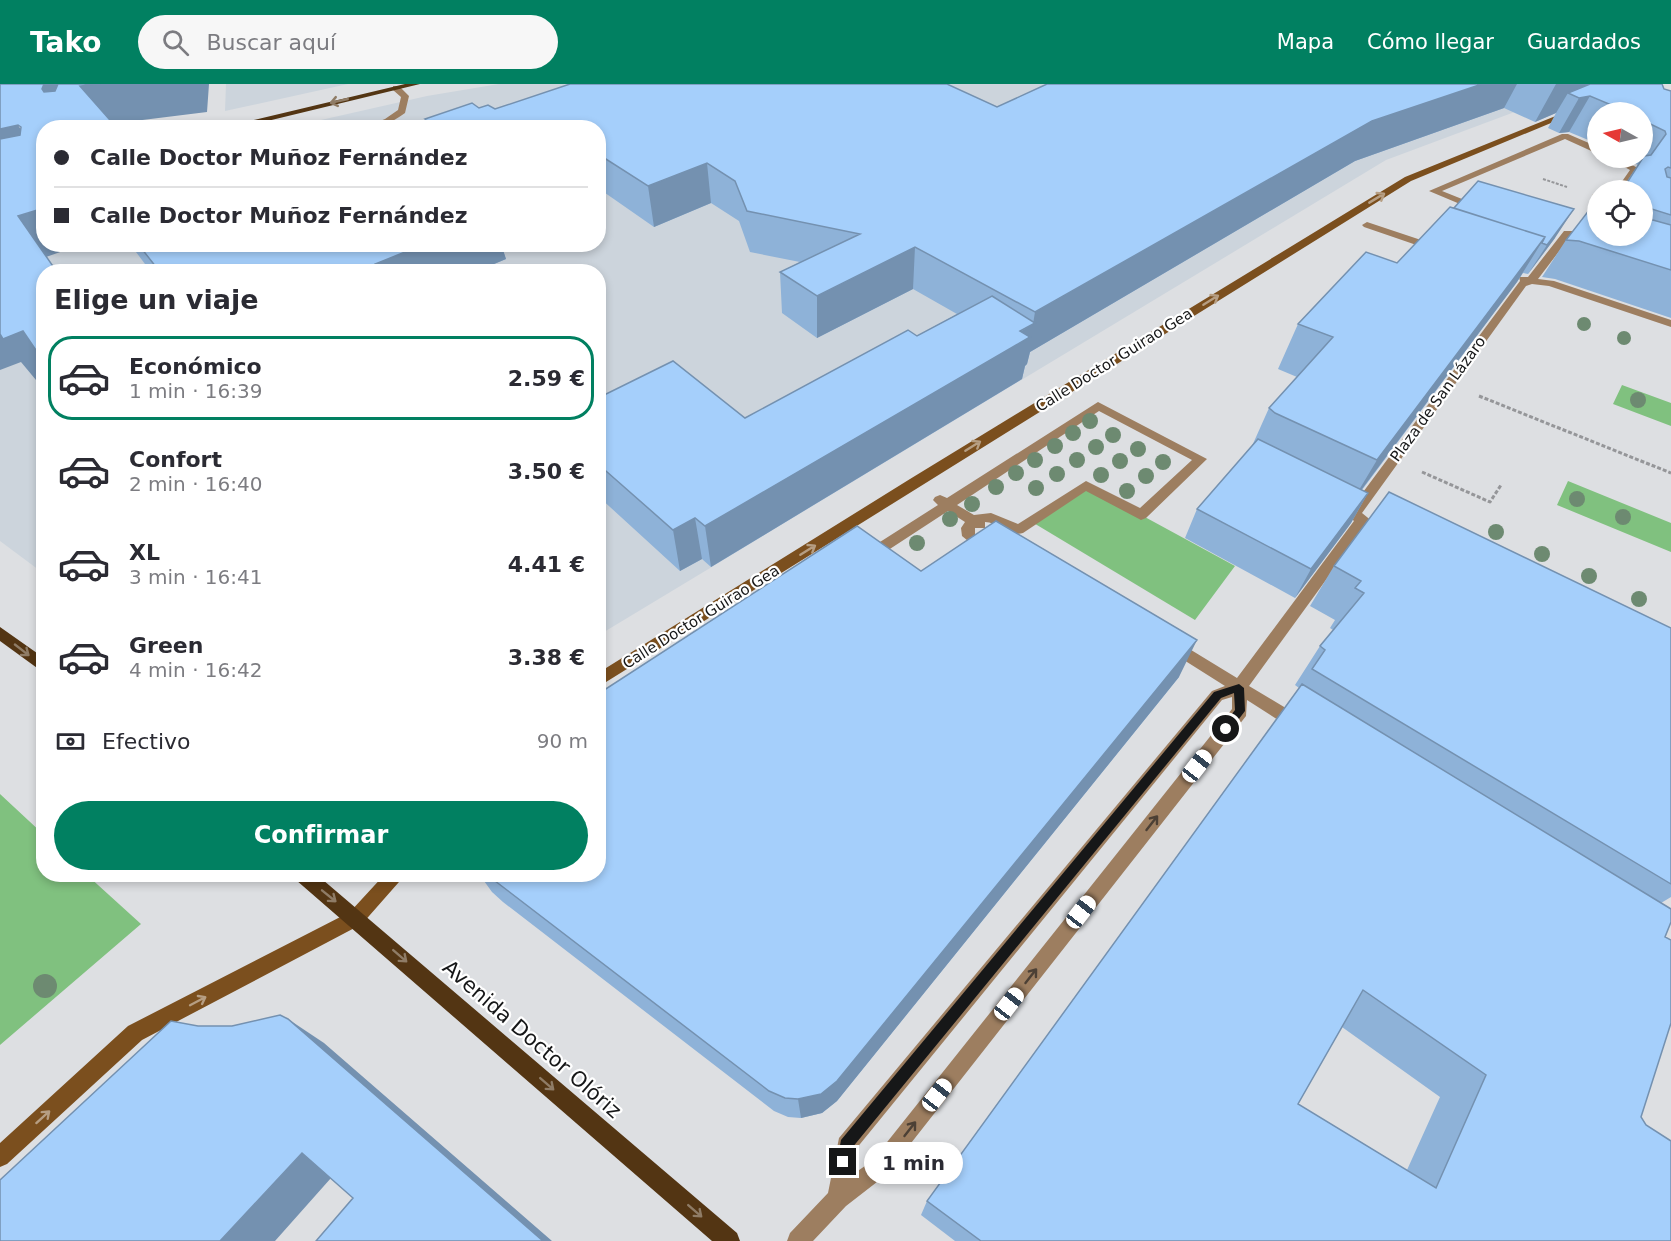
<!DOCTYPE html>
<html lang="es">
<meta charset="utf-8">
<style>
body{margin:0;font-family:"DejaVu Sans",sans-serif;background:#f7f7f7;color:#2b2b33;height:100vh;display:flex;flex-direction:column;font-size:22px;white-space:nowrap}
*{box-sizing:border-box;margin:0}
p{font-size:20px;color:#7c7c81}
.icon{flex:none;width:33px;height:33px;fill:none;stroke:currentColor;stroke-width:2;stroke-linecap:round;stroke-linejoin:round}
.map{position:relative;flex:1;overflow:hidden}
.panel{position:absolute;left:36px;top:180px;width:570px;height:618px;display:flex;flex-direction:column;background:#fff;border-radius:24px;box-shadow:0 3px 9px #0003}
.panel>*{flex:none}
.top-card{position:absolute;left:36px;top:36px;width:570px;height:132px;border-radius:24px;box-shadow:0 3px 9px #0003;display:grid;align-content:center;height:132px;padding:0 18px;background:#fff}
.needle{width:39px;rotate:278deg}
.fabs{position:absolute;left:1587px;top:18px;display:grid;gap:12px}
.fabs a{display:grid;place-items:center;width:66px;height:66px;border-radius:50%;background:#fff;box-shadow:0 3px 9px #0003;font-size:30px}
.end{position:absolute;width:27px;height:27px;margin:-14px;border:8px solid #161718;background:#fff;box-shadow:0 0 0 3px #fff}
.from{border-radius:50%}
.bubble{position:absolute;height:42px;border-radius:21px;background:#fff;box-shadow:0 3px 9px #0003;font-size:20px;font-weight:600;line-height:42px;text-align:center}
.car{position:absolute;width:18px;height:36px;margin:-18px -9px;border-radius:8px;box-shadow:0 0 4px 2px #0007;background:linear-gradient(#fff 24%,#345 0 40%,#fff 0 76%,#345 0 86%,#fff 0)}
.top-card b{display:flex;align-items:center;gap:21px;height:57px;font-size:22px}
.top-card b+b{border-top:2px solid #e1e1e2}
.top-card i{width:15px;height:15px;background:#2b2b33}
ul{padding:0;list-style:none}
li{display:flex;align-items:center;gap:18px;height:84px;margin:0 12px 9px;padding:0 6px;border:3px solid transparent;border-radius:24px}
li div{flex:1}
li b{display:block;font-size:22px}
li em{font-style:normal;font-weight:600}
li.selected{border-color:#018061}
li>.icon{width:54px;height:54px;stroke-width:1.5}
h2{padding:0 18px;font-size:27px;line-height:72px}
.pay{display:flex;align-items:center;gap:15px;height:66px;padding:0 18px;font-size:22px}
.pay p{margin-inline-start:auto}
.cta{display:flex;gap:12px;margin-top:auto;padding:12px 18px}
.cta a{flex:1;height:69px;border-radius:36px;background:#018061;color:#fff;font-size:24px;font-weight:600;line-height:69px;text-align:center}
header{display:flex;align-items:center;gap:36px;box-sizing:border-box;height:84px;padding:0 30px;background:#018061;color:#fff}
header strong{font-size:28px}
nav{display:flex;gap:33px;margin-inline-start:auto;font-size:21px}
.search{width:420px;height:54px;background:#f7f7f7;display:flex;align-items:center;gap:15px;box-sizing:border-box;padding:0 21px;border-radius:33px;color:#7c7c81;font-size:22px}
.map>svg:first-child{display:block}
.built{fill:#ccd4dc}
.green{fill:#80c17f}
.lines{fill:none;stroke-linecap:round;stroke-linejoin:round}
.path-far1{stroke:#959699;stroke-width:2;stroke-dasharray:3 1.5;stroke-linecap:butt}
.path{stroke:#959699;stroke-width:3;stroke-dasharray:4 2;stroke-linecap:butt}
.lane{fill:#9d7e60;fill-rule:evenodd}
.street{fill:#9d7e60;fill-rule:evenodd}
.secondary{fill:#7b4f1e;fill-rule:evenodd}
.primary{fill:#533513;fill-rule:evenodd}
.tree{fill:#6d8a71}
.wall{fill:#8eb2d8;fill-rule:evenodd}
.shaded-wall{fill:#7491b0}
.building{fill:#a5cffb;stroke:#7491b0;stroke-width:1.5;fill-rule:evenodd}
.oneway{stroke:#8f7c66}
.oneway2{stroke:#b69e83}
.oneway3{stroke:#4c4035}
.route{fill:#161718}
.labels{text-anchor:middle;stroke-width:4.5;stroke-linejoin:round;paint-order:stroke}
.far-street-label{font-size:15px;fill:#161718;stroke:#fff}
.near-street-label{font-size:21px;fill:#161718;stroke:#fff}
</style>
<header>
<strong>Tako</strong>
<div class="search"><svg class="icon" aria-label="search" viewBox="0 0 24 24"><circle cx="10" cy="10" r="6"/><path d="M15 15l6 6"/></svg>Buscar aquí</div>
<nav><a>Mapa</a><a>Cómo llegar</a><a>Guardados</a></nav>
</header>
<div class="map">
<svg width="1671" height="1157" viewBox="0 0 1671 1157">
<rect width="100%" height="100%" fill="#dddfe2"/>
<!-- built -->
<path class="built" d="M226,0H348L225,27Z
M499,0H1590L1386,76L599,551L598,188H44L43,489L0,457V111L44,160H598V44L290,43L427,12Z"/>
<!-- green -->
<path class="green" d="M1622,301L1671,319V342L1613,320Z
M1568,397L1671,439V468L1557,421Z
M1086,401L1235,482L1195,536L1032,438Z
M0,710L43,750L44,790L87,791L141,840L0,961Z"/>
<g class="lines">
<!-- path-far1 -->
<path class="path-far1" d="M1543,95L1567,103"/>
<!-- path -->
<path class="path" d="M1479,312L1671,389
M1422,388L1490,418L1501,401"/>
<!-- lane -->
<path class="lane" d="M393,2H399L409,12L405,29C391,39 381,44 363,44L385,35L398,26L401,13L393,6Z"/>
<!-- street -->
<path class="street" d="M1562,50H1568L1598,63V70L1565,55L1442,107L1482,123L1484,125L1479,128L1429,107Z
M1608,74H1618L1640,85L1625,106H1616L1630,86Z
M1598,108V115L1592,111Z
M1367,138L1439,162L1440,164L1431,166L1364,143L1362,141Z
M1564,147H1572L1593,155L1588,158L1570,153L1538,195L1554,197L1671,236V243L1549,202L1532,200L1526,202L1362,429L1384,447L1386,450L1384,453H1374L1363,445L1249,602L1304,635L1306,640L1304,645L1298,647L1292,645L1247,616L1246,632L886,1091L846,1122L813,1157H787L790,1149L828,1109L839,1054L1212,607L1225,602L1168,566L1166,562L1168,558H1178L1237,594L1354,437L1347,430L1349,427L1520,197L1519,193H1528ZM1232,613V625L872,1077L852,1091L856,1065L1222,616Z
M1098,318L1207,375L1146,434L1141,436L1086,407L1023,449C1010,453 998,438 985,438V444H975V450L996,466L994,470L917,523L858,480L856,476L858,472L938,421L933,416L935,413L940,411L947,414ZM1099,327L1192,376L1140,424L1086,397L1018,440L991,429L974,431L957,421ZM948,427L965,438L961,444L962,452L979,466L917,510L873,476Z"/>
<!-- secondary -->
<path class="secondary" d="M1568,27L1575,29L1411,97L598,603V589L910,395L1405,93Z
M385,790H406L362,840L142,956L7,1080L0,1083V1059L128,942L350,828Z"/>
<!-- primary -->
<path class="primary" d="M405,0H420L238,44H220Z
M0,543L44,574V589L0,557Z
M293,790H316L737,1149L740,1157H712L296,796Z"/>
</g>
<!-- trees -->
<g class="tree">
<circle cx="1584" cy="240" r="7"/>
<circle cx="1624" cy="254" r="7"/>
<circle cx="1638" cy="316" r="8"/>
<circle cx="1090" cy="337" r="8"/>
<circle cx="1073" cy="349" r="8"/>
<circle cx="1113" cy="351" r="8"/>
<circle cx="1055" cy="362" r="8"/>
<circle cx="1096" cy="363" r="8"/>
<circle cx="1138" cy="365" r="8"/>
<circle cx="1035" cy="376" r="8"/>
<circle cx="1077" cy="376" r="8"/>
<circle cx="1120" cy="377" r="8"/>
<circle cx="1163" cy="378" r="8"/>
<circle cx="1016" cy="389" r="8"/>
<circle cx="1057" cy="390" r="8"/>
<circle cx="1101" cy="391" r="8"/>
<circle cx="1146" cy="392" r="8"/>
<circle cx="996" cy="403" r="8"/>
<circle cx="1036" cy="404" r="8"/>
<circle cx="1127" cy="407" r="8"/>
<circle cx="1577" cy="415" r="8"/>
<circle cx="972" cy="420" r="8"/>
<circle cx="1623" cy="433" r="8"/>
<circle cx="950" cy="435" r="8"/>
<circle cx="1496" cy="448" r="8"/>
<circle cx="917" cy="459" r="8"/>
<circle cx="1542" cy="470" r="8"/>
<circle cx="1589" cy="492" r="8"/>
<circle cx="1639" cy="515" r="8"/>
<circle cx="45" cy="902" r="12"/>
</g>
<!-- wall -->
<path class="wall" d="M1047,0H1662L1664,5L1671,7V234L1555,195L1542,193L1566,156L1642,152V106H1621L1638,81L1622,74H1642V28H1598V60L1569,48L1559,49L1548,44L1556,29L1535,38L1504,24L1355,77L1030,268L1027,280L1025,282L1022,295L711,483L702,475L680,487L598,412V314L745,334L917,252L957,230L913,205L817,254L782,229L780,188L800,178L750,168L739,137L711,119L654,143L598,104V44H422V42L427,41L425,35L479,24L495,25L997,23Z
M1555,154L1528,190L1523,189L1517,198L1362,406L1368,409L1351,439L1295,514L1185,454L1197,425L1252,362L1269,324L1297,293L1278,285L1298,240L1397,179Z
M130,160H501L506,175L475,188H151Z
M1334,482L1671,544V813L1661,819L1665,853L1641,1033L1671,1157H955L921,1131L927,1117L1299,604L1295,601L1320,562L1333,546L1330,544L1335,536L1310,522ZM1342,943L1440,1013L1407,1086L1298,1020Z
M921,487L1179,593L837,1017L822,1029L801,1034L788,1033L774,1027L503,818L492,808L479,790H598Z"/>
<!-- shaded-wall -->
<path class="shaded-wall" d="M44,0H209L207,28L102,41L66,43L42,5Z
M1482,0H1517L1504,24L1355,77L1030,268L1027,280L1025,282L1022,295L711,483L705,442L1033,240L1035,228L1372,37Z
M1556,0H1593L1590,12L1569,48L1559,49L1579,14L1568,9L1556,29L1535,38Z
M18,41L44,81L0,90V45Z
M707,79L711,119L654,143L648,102Z
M44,124V160H83L46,173L18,132Z
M1574,125L1555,154L1528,190L1547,161Z
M1545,153L1517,198L1350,421L1377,376Z
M425,160H501L506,175L475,188H365L375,180Z
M915,163L913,205L817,254V212Z
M0,246L23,247L44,274V294L36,296L21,278L0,286Z
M1368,409L1351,439L1295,514L1311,485Z
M695,434L702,475L680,487L673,446Z
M1197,556L1179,593L837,1017L822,1029L801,1034L798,1015Z
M288,935L324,959L552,1157H543Z
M302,1069L339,1085L275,1157H220Z"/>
<!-- building -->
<path class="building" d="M0,0H44L42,5L44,8L55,7L58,0H100L80,2L117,44H44V124L18,132L57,188H44V278L23,247L3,255L0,250V55L20,51L21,43L18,41L0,45Z
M570,0H947L997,23L1047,0H1482L1372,37L1035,228L915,163L817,212L780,188L860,150L747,127L735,97L707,79L648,102L598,70V44H423L422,42L431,39L425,35L472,19L479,24L488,21L495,25Z
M1590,0H1662L1664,5L1671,7V84L1668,83L1665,85L1667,93L1671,94V131L1642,122V106H1625V102L1644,72L1651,71L1666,50L1665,47L1642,36V28H1622L1621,25L1590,12L1579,14L1568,9Z
M1478,97L1574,125L1547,161L1542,159L1545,153L1454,124Z
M1593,121L1598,122V152H1642V133L1671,141V186L1579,157L1566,156Z
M1450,123L1545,153L1377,376L1275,329L1269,324L1333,253L1298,240L1366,168L1397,179Z
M138,160H425L375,180L377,183L365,188H160Z
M992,212L1035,239L1020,247L1030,253L705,442L695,434L673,446L598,380V314L673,277L745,334L908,246L917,252Z
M1258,355L1368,409L1311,485L1197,425Z
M1389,408L1671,544V800L1312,585L1325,566L1320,562L1364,509L1355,504L1361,497L1334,482Z
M996,437L1197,556L837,997L821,1010L798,1015L785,1014L769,1007L486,790H598V610L857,442L921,487Z
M1302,600L1671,825V838L1665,853L1671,856V939L1641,1033L1646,1041L1671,1057V1157H981L927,1117ZM1363,906L1486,991L1436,1104L1298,1020Z
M280,931L288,935L543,1157H316L353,1114L302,1069L220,1157H0V1096L171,937L198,942H232Z"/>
<!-- one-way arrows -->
<defs><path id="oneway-shaft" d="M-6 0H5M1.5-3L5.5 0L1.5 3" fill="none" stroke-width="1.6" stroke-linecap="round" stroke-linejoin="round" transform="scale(1.5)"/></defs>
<g class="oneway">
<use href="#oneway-shaft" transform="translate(339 17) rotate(167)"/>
<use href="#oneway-shaft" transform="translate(22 566) rotate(38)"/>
<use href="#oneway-shaft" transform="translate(329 812) rotate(39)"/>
<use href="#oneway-shaft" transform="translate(400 872) rotate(41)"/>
<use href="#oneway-shaft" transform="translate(547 1000) rotate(41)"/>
<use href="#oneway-shaft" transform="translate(695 1127) rotate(41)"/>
</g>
<g class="oneway2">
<use href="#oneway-shaft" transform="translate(1377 114) rotate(-31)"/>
<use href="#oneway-shaft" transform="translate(1211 216) rotate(-32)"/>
<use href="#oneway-shaft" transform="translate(973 362) rotate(-32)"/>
<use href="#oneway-shaft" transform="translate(808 466) rotate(-32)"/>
<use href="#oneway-shaft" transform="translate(198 917) rotate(-28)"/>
<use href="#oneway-shaft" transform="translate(43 1033) rotate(-42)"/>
</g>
<g class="oneway3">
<use href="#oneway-shaft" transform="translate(1152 739) rotate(-52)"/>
<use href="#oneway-shaft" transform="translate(1031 892) rotate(-52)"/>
<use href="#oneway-shaft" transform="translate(910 1045) rotate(-52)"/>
</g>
<!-- route -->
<path class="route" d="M1239,600L1244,604L1245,627L1229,648L1226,649L1220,645L1235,626L1234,609L1221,614L852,1064L848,1083H839L837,1078L841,1056L1214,608Z"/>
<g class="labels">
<!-- far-street labels -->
<g class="far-street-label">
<text transform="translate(1114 276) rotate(-32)" y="5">Calle Doctor Guirao Gea</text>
<text transform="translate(1438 315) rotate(-54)" y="5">Plaza de San Lázaro</text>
<text transform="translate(701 533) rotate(-32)" y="5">Calle Doctor Guirao Gea</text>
</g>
<!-- near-street labels -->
<g class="near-street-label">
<text transform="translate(532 955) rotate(41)" y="7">Avenida Doctor Olóriz</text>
</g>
</g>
</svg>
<div class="fabs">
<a><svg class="needle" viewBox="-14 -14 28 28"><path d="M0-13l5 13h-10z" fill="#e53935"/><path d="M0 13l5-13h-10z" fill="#7c7c81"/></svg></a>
<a><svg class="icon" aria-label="locate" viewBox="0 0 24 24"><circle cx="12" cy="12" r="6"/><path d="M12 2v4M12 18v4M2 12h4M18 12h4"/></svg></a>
</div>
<i class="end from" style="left:1226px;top:645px"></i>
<i class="end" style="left:843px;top:1078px"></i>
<div class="bubble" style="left:864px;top:1058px;width:99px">1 min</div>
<i class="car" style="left:1197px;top:682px;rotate:38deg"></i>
<i class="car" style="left:1081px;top:828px;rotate:38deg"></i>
<i class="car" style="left:1009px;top:920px;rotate:38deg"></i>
<i class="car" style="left:937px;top:1011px;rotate:38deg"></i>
<div class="top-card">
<b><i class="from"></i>Calle Doctor Muñoz Fernández</b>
<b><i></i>Calle Doctor Muñoz Fernández</b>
</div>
<section class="panel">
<h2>Elige un viaje</h2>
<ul>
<li class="selected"><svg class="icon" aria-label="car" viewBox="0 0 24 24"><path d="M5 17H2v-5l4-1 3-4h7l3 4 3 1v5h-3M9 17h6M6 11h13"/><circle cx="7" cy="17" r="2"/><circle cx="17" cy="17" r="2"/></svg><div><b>Económico</b><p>1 min · 16:39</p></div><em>2.59 €</em></li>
<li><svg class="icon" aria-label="car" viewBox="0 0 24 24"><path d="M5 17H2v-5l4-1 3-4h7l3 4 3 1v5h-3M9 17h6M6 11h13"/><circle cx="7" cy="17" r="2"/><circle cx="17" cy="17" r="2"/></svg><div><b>Confort</b><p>2 min · 16:40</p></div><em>3.50 €</em></li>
<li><svg class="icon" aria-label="car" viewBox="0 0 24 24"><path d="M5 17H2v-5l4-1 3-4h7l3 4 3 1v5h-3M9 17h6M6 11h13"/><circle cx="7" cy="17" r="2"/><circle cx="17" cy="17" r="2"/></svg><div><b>XL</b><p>3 min · 16:41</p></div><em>4.41 €</em></li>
<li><svg class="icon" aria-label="car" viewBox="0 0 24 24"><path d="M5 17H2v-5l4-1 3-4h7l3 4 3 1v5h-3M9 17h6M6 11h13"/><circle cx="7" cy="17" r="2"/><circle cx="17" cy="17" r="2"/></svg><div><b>Green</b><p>4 min · 16:42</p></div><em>3.38 €</em></li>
</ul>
<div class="pay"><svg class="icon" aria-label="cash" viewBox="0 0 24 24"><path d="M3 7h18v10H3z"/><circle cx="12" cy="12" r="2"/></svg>Efectivo<p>90 m</p></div>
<div class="cta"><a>Confirmar</a></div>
</section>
</div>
